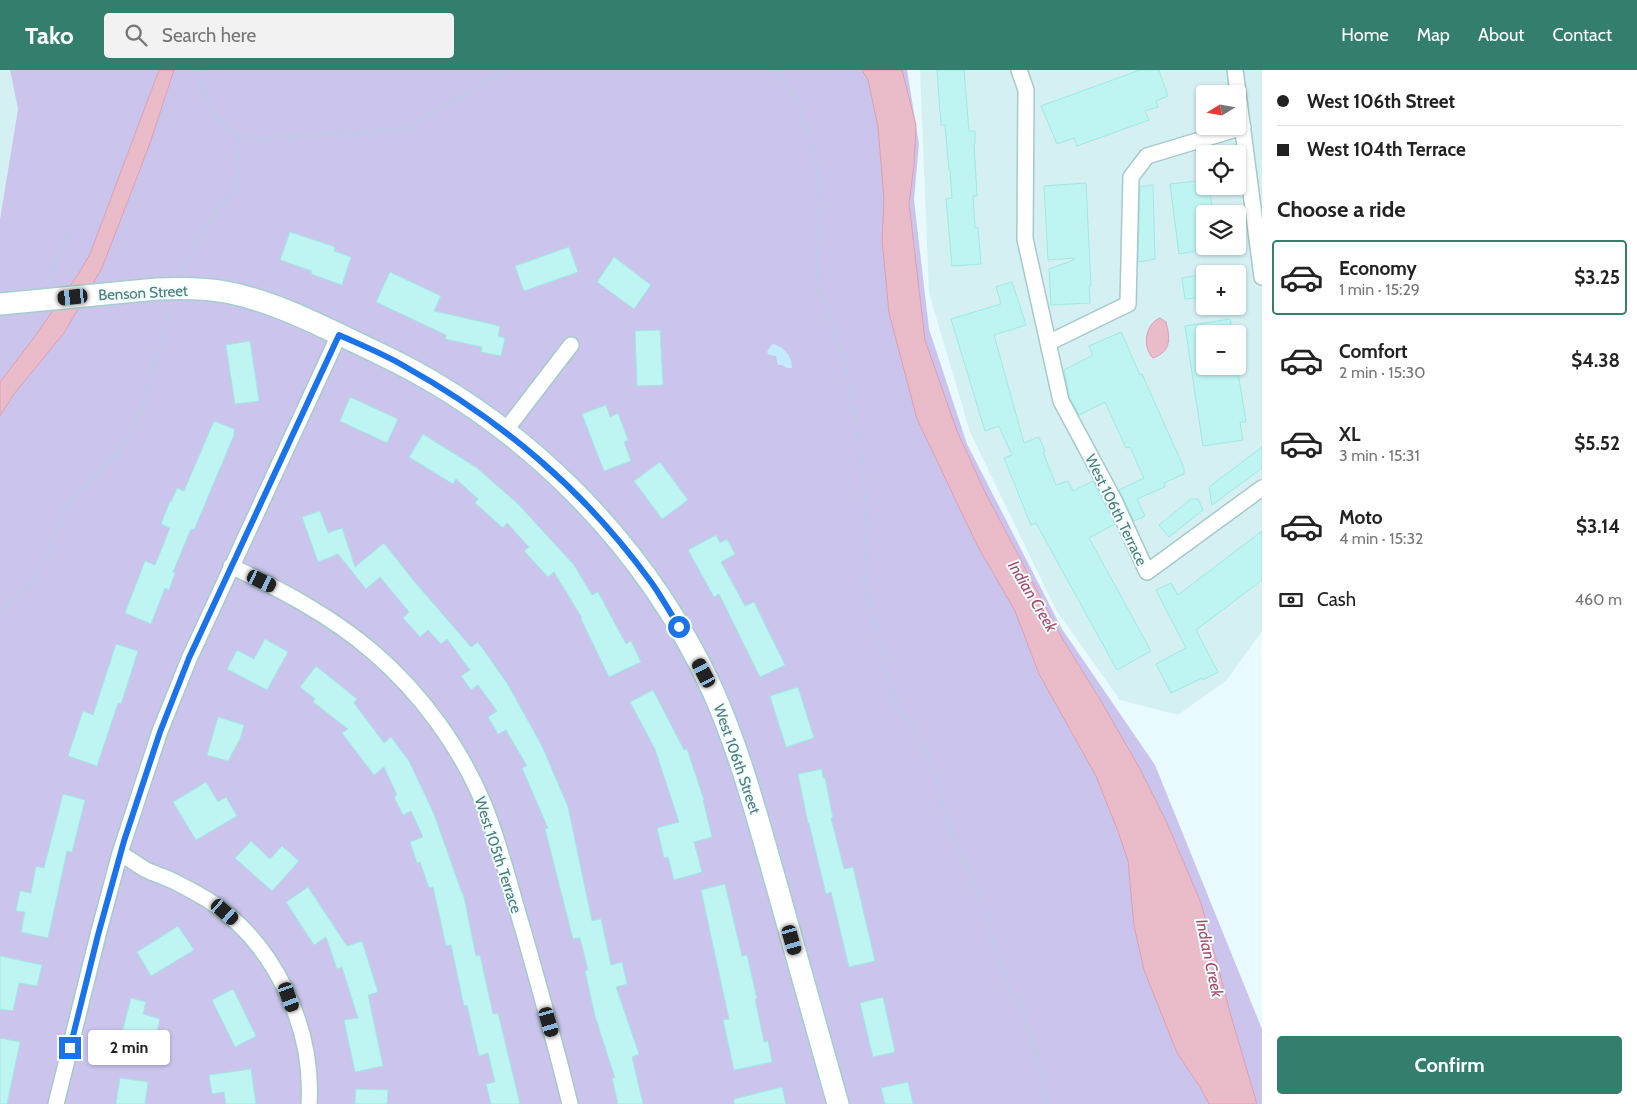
<!DOCTYPE html>
<meta charset="utf-8">
<style>
body{margin:0;font-family:Cabin,sans-serif;background:#f2f2f2;color:#222;height:100vh;display:flex;flex-direction:column;font-size:19px;white-space:nowrap}
*{box-sizing:border-box;margin:0}
p{font-size:16px;color:#767676}
.icon{flex:none;width:28px;height:28px;fill:none;stroke:currentColor;stroke-width:2;stroke-linecap:round;stroke-linejoin:round}
.map{position:relative;flex:1;overflow:hidden}
.side{display:flex;flex-direction:column;background:#fff;width:375px}
.side>*{flex:none}
.guide{display:grid;align-content:center;height:110px;padding:0 15px;background:#fff}
.needle{width:32px;rotate:259deg}
.buttons{position:absolute;left:1196px;top:15px;display:grid;gap:10px}
.buttons a{display:grid;place-items:center;width:50px;height:50px;border-radius:5px;background:#fff;box-shadow:0 1px 4px #0004;font-size:25px}
.end{position:absolute;width:22px;height:22px;margin:-11px;border:6px solid #1a73e8;background:#fff;box-shadow:0 0 0 2px #fff}
.from{border-radius:50%}
.bubble{position:absolute;height:35px;border-radius:5px;background:#fff;box-shadow:0 1px 4px #0004;font-size:16px;font-weight:700;line-height:35px;text-align:center}
.car{position:absolute;width:15px;height:30px;margin:-15px -8px;border-radius:6px;box-shadow:0 0 4px 1px #0007;background:linear-gradient(#222 24%,#8ab4d8 0 40%,#222 0 76%,#8ab4d8 0 86%,#222 0)}
.guide b{display:flex;align-items:center;gap:18px;height:48px;font-size:19px}
.guide b+b{border-top:1px solid #e0e0e0}
.guide i{width:12px;height:12px;background:#222}
ul{padding:0;list-style:none}
li{display:flex;align-items:center;gap:15px;height:75px;margin:0 10px 8px;padding:0 5px;border:2px solid transparent;border-radius:5px}
li div{flex:1}
li b{display:block;font-size:19px}
li em{font-style:normal;font-weight:700}
li.current{border-color:#337e6d}
li>.icon{width:45px;height:45px;stroke-width:1.5}
h2{padding:0 15px;font-size:22px;line-height:60px}
.pay{display:flex;align-items:center;gap:12px;height:55px;padding:0 15px;font-size:19px}
.pay p{margin-inline-start:auto}
.button{display:flex;gap:10px;margin-top:auto;padding:10px 15px}
.button a{flex:1;height:58px;border-radius:5px;background:#337e6d;color:#fff;font-size:20px;font-weight:700;line-height:58px;text-align:center}
header{display:flex;align-items:center;gap:30px;box-sizing:border-box;height:70px;padding:0 25px;background:#337e6d;color:#fff}
header strong{font-size:24px}
nav{display:flex;gap:28px;margin-inline-start:auto;font-size:18px}
.search{width:350px;height:45px;background:#f2f2f2;display:flex;align-items:center;gap:12px;box-sizing:border-box;padding:0 18px;border-radius:5px;color:#767676;font-size:19px}
main{display:flex;flex:1;min-height:0}
.map>svg:first-child{display:block}
.residential{fill:#d4f0f3;fill-rule:evenodd}
.green{fill:#cbc5ed}
.sand{fill:#c2ebff}
.water{fill:#eabbc9;stroke:#dca0b2}
.building{fill:#bef5f2;stroke:#9ee9e4}
.lines{fill:none;stroke-linecap:round;stroke-linejoin:round}
.street-casing{stroke:#a5cac9;stroke-width:18}
.secondary-casing{stroke:#a3cecd;stroke-width:24}
.path{stroke:#a1dbd7;stroke-width:3;stroke-dasharray:1 4;stroke-linecap:butt}
.street{stroke:#fff;stroke-width:15}
.secondary{stroke:#fff;stroke-width:21}
.route{stroke:#1a73e8;stroke-width:6}
.labels{text-anchor:middle;stroke-width:4;stroke-linejoin:round;paint-order:stroke}
.street-label{font-size:15px;fill:#4a7b76;stroke:#f1fdff}
.water-label{font-size:16px;font-style:italic;fill:#a64a64;stroke:#f1fdff}
</style>
<header>
<strong>Tako</strong>
<div class="search"><svg class="icon" aria-label="search" viewBox="0 0 24 24"><circle cx="10" cy="10" r="6"/><path d="M15 15l6 6"/></svg>Search here</div>
<nav><a>Home</a><a>Map</a><a>About</a><a>Contact</a></nav>
</header>
<main>
<div class="map">
<svg width="1262" height="1034" viewBox="0 0 1262 1034">
<rect width="100%" height="100%" fill="#e9fafe"/>
<!-- residential -->
<path class="residential" d="M0,0H10L18,39L0,149Z
M920,0H1262V561L1227,610L1178,645L1120,630L1056,540L970,362L929,223ZM1205,24H1238V56H1205ZM1205,84H1238V116H1205ZM1205,144H1238V176H1205ZM1205,204H1238V236H1205ZM1205,264H1238V296H1205Z"/>
<!-- green -->
<path class="green" d="M10,0H907L919,74L914,130L929,259L967,374L1062,559L1155,695L1262,959V1034H0V149L18,39Z"/>
<!-- sand -->
<path class="sand" d="M774,274C785,278 791,285 792,298H787L782,295H778L776,286L769,285L767,282L771,275Z"/>
<!-- water -->
<path class="water" d="M159,0H174L149,76L102,198L64,263L14,324L0,346V312L33,269L79,203L90,184Z
M862,0H902L916,55L914,96L909,133L925,270L957,361L985,422L1062,568L1101,631L1140,699L1167,753L1201,833L1231,946L1257,1034H1209L1200,1017L1177,983L1144,900L1134,856L1128,791L1119,764L1096,706L1039,604L1015,541L977,475L917,349L889,243L882,170L884,129L878,57L868,10Z
M1160,248L1166,252C1170,268 1172,281 1153,288C1142,277 1145,254 1160,248Z"/>
<!-- building -->
<path class="building" d="M937,0H964L969,61H975V73L974,74L977,126H973L975,158L978,157L981,194L952,196L946,129L952,128L950,100H949L945,55H941Z
M1140,0H1159L1168,26L1156,31L1158,37L1145,41L1149,50L1077,76L1074,68L1057,74L1041,36Z
M1205,110V116H1209L1213,144H1205V179L1179,184L1170,114Z
M1086,113L1091,216H1089L1090,233L1051,235L1049,199L1074,190V188L1048,190L1044,116Z
M1153,115L1155,189L1138,192L1140,117Z
M290,162L335,177L334,181L351,187L342,215L311,204L312,201L280,190Z
M569,177L578,202L524,221L515,196Z
M614,187L651,215L634,239L597,212Z
M390,202L441,226L434,241L500,256L498,266L505,268L501,286L481,282L482,277L445,269L446,265L376,232Z
M1205,204V227L1185,229L1182,208Z
M1012,212L1026,255L994,265L1024,373L1039,367L1045,381L1043,382L1056,415L1068,411L1073,421L1093,411L1115,454L1089,468L1151,581L1117,600L1036,453L1031,455L1004,388L1012,385L999,356L985,361L951,249L1001,234L996,217Z
M1230,249L1233,264H1205V296H1237L1246,352H1240L1243,370L1203,376L1185,256Z
M660,260L663,315L637,316L635,261Z
M1121,262L1140,305L1142,304L1184,398V404L1164,413L1165,417L1137,429L1145,446L1134,451L1119,420L1144,408L1130,377L1126,378L1105,332L1079,345L1070,328L1064,300L1093,285L1089,276Z
M250,271L259,331L235,334L226,275Z
M350,327L398,349L387,373L340,351Z
M606,335L610,347L618,343L628,370L624,372L631,391L604,401L582,344Z
M214,351L234,359V365L194,460L191,459L173,502L175,503L169,520L165,518L151,554L125,543L145,491L155,495L170,458L161,454L170,431L171,432L177,418L184,421Z
M423,364L477,398L518,434L574,495L592,525L598,522L626,574L631,571L641,592L609,607L581,549L582,548L554,502L548,507L524,481L529,477L507,453L503,458L475,433L478,429L456,409L453,414L409,387Z
M1262,377V398L1212,435L1209,417Z
M660,392L688,430L662,449L634,411Z
M1191,429H1198L1203,440L1169,467L1159,455Z
M320,441L328,463L342,458L355,497L384,473L413,510L471,577L478,572L507,613L542,676L568,737L592,851L601,849L611,895L622,892L627,914L616,917L639,984L632,987L643,1034H618L612,1008H615L595,946L585,901L588,900L580,868L573,869L545,759L548,758L522,698L527,696L506,660L498,664L488,647L497,641L478,615L471,620L461,606L470,600L447,569L441,574L428,560L420,567L403,548L409,542L380,507L366,519L338,484L318,492L302,447Z
M1262,461V510L1196,560L1218,602L1203,610L1202,608L1171,623L1156,594L1186,578L1156,520L1171,513L1178,525Z
M716,465L720,473L727,469L735,484L721,492L745,536L754,532L785,595L760,607L719,524L714,527L688,480Z
M265,569L288,582L267,620L227,599L237,580L254,589Z
M116,574L138,581L121,634L118,633L97,696L68,686L83,641L93,645Z
M316,596L357,629L354,633L384,673L391,667L409,691L434,744L462,823L463,822L476,886L480,885L493,944L498,943L520,1034H491L486,1014L495,1012L488,983L479,986L467,935L464,936L451,875L446,876L433,817L429,818L420,792L417,793L410,772L423,767L411,741L403,745L394,727L397,725L384,697L374,705L342,663L348,659L313,632L315,629L300,617Z
M798,617L814,668L786,677L770,626Z
M653,620L684,680L687,679L704,730H703L712,767L694,772L702,802L674,810L668,787L664,788L657,758L679,752L655,679L630,632Z
M218,647L244,655L240,669L228,691L207,685Z
M822,699L823,708H825L833,748H831L844,799L853,797L875,891L849,897L831,822L826,824L809,753H808L798,704Z
M206,712L218,732L226,727L237,746L196,770L173,732Z
M63,724L85,730L72,782L67,781L48,868L21,862L25,842L16,841L20,821L31,823L36,796L44,798Z
M251,771L270,789L282,776L299,791L272,821L235,788Z
M725,814L742,886L747,885L757,929H755L764,972L768,971L772,992L734,1000L723,950L729,949L701,820Z
M308,817L347,876L362,871L378,922L368,925L383,996L355,1002L344,950L358,948L342,897L337,899L326,867L314,875L286,832Z
M178,856L194,880L151,906L137,882Z
M0,886L42,895L37,916L19,913L13,941L0,939Z
M233,919L256,966L235,977L212,930Z
M883,927L895,982L873,987L860,933Z
M131,928L146,932L143,944L160,949L152,980L120,971Z
M0,968L20,972L7,1034H0Z
M251,999L256,1034H226L224,1022L212,1024L209,1005Z
M120,1008L148,1012L145,1034H116Z
M908,1012L913,1034H885L881,1018Z
M782,1017L786,1034H734V1029Z
M356,1019L388,1020L387,1034H355Z"/>
<g class="lines">
<!-- street casing -->
<g class="street-casing">
<path id="street" d="M1019,0L1026,20L1025,169L1061,331L1114,430L1147,502L1262,418
M1235,0L1262,207
M1048,273L1128,234L1131,107L1147,86L1243,57
M505,361L571,275
M231,496C281,520 330,545 373,582C421,623 461,678 485,737C501,777 511,821 524,863C540,920 556,976 570,1034
M120,783C128,788 135,793 143,798C149,802 157,804 164,807C179,813 194,822 208,830C274,872 314,957 309,1034
M56,1034L98,865L120,783L160,661L189,589L339,265"/>
</g>
<!-- secondary casing -->
<g class="secondary-casing">
<path id="secondary" d="M0,234L157,219C179,218 204,218 226,222C278,232 329,260 376,282C523,351 644,472 712,619C739,679 756,743 774,806C795,882 817,958 838,1034"/>
</g>
<!-- path -->
<path class="path" d="M203,0L201,7L203,24L214,44L225,57L248,68L271,69L298,65L348,64L408,58L497,5L514,0
M774,0L795,27L809,65L819,107L820,157L817,195L818,220L835,259L849,314L862,384L866,451L865,513L894,631L917,662L936,701L944,742L981,832L1008,916L1024,944L1031,968L1042,1002L1046,1034
M180,200L219,138L238,117L237,64
M55,211L53,198L70,163
M0,541L31,515L51,479L63,443L79,422L121,380L139,349L172,235"/>
<!-- street -->
<use href="#street" class="street"/>
<!-- secondary -->
<use href="#secondary" class="secondary"/>
</g>
<g class="lines">
<!-- route -->
<path class="route" d="M70,978L98,865L124,771L160,662L189,588L339,265C361,275 384,284 404,296C503,351 584,420 651,512C661,526 670,542 679,557"/>
</g>
<g class="labels">
<!-- street labels -->
<g class="street-label">
<text transform="translate(143 223) rotate(-3)" y="5">Benson Street</text>
<text transform="translate(1116 440) rotate(64)" y="5">West 106th Terrace</text>
<text transform="translate(737 689) rotate(71)" y="5">West 106th Street</text>
<text transform="translate(498 785) rotate(72)" y="5">West 105th Terrace</text>
</g>
<!-- water labels -->
<g class="water-label">
<text transform="translate(1033 526) rotate(59)" y="6">Indian Creek</text>
<text transform="translate(1210 888) rotate(78)" y="6">Indian Creek</text>
</g>
</g>
</svg>
<div class="buttons">
<a><svg class="needle" viewBox="-14 -14 28 28"><path d="M0-13l5 13h-10z" fill="#e53935"/><path d="M0 13l5-13h-10z" fill="#767676"/></svg></a>
<a><svg class="icon" aria-label="locate" viewBox="0 0 24 24"><circle cx="12" cy="12" r="6"/><path d="M12 2v4M12 18v4M2 12h4M18 12h4"/></svg></a>
<a><svg class="icon" aria-label="layers" viewBox="0 0 24 24"><path d="M12 4l9 5-9 5-9-5zM3 14l9 5 9-5"/></svg></a>
<a>+</a>
<a>−</a>
</div>
<i class="end from" style="left:679px;top:557px"></i>
<i class="end" style="left:70px;top:978px"></i>
<div class="bubble" style="left:88px;top:960px;width:82px">2 min</div>
<i class="car" style="left:73px;top:227px;rotate:264deg"></i>
<i class="car" style="left:262px;top:511px;rotate:116deg"></i>
<i class="car" style="left:704px;top:603px;rotate:332deg"></i>
<i class="car" style="left:225px;top:842px;rotate:131deg"></i>
<i class="car" style="left:792px;top:870px;rotate:164deg"></i>
<i class="car" style="left:289px;top:927px;rotate:160deg"></i>
<i class="car" style="left:549px;top:952px;rotate:164deg"></i>
</div>
<section class="side">
<div class="guide">
<b><i class="from"></i>West 106th Street</b>
<b><i></i>West 104th Terrace</b>
</div>
<h2>Choose a ride</h2>
<ul>
<li class="current"><svg class="icon" aria-label="car" viewBox="0 0 24 24"><path d="M5 17H2v-5l4-1 3-4h7l3 4 3 1v5h-3M9 17h6M6 11h13"/><circle cx="7" cy="17" r="2"/><circle cx="17" cy="17" r="2"/></svg><div><b>Economy</b><p>1 min · 15:29</p></div><em>$3.25</em></li>
<li><svg class="icon" aria-label="car" viewBox="0 0 24 24"><path d="M5 17H2v-5l4-1 3-4h7l3 4 3 1v5h-3M9 17h6M6 11h13"/><circle cx="7" cy="17" r="2"/><circle cx="17" cy="17" r="2"/></svg><div><b>Comfort</b><p>2 min · 15:30</p></div><em>$4.38</em></li>
<li><svg class="icon" aria-label="car" viewBox="0 0 24 24"><path d="M5 17H2v-5l4-1 3-4h7l3 4 3 1v5h-3M9 17h6M6 11h13"/><circle cx="7" cy="17" r="2"/><circle cx="17" cy="17" r="2"/></svg><div><b>XL</b><p>3 min · 15:31</p></div><em>$5.52</em></li>
<li><svg class="icon" aria-label="car" viewBox="0 0 24 24"><path d="M5 17H2v-5l4-1 3-4h7l3 4 3 1v5h-3M9 17h6M6 11h13"/><circle cx="7" cy="17" r="2"/><circle cx="17" cy="17" r="2"/></svg><div><b>Moto</b><p>4 min · 15:32</p></div><em>$3.14</em></li>
</ul>
<div class="pay"><svg class="icon" aria-label="cash" viewBox="0 0 24 24"><path d="M3 7h18v10H3z"/><circle cx="12" cy="12" r="2"/></svg>Cash<p>460 m</p></div>
<div class="button"><a>Confirm</a></div>
</section>
</main>
